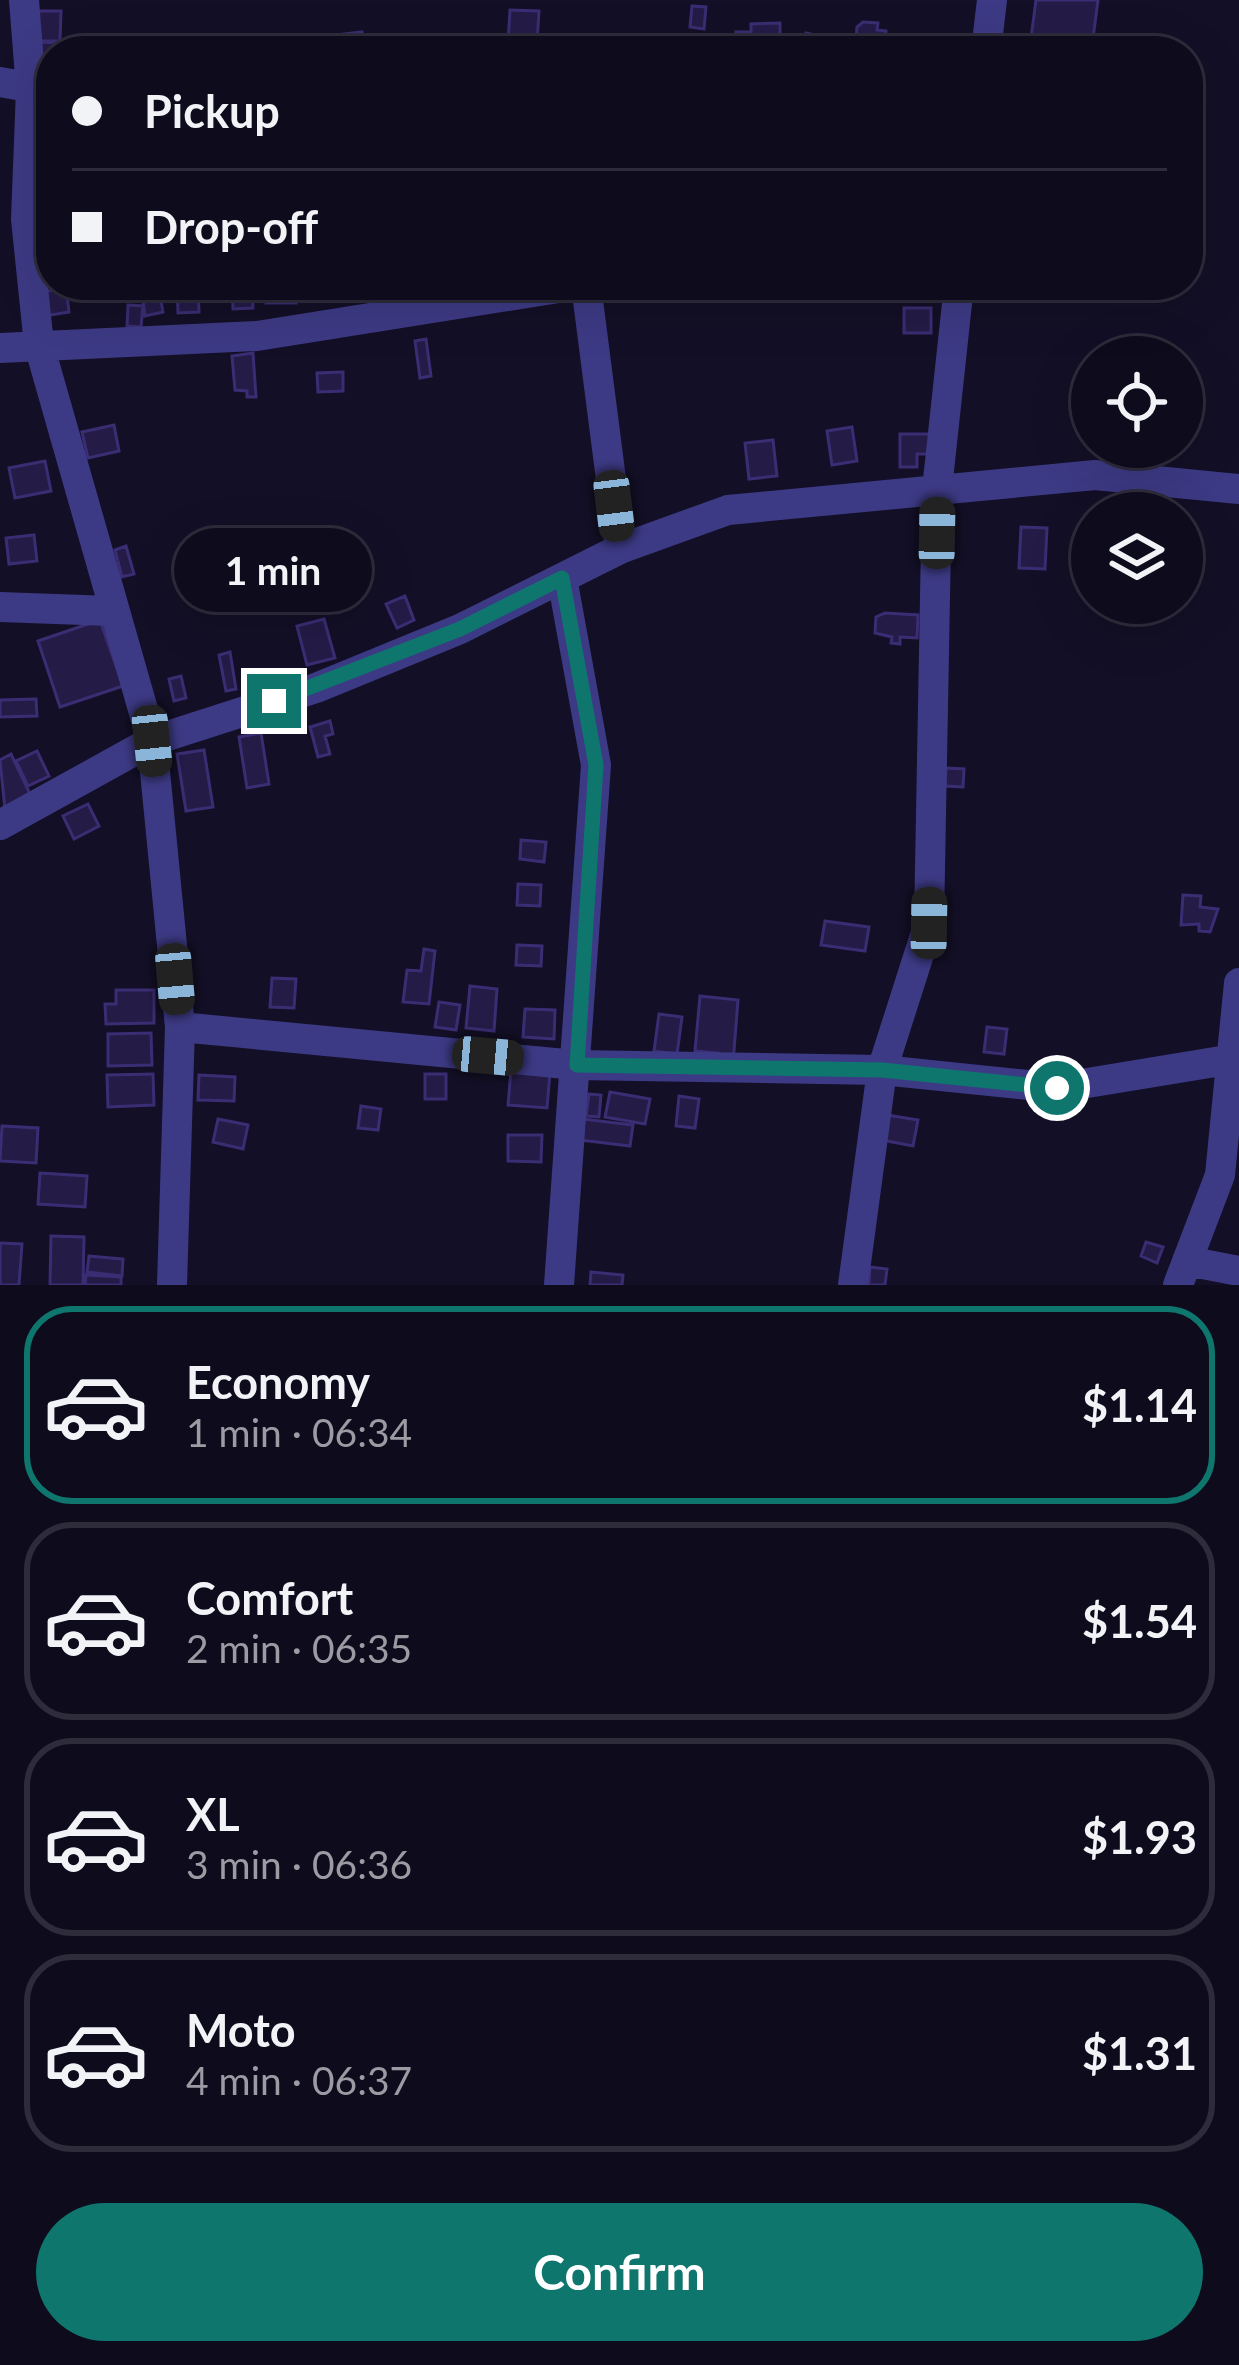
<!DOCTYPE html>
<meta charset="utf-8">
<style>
body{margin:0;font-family:Lato,sans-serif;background:#1c1929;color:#f1f3f6;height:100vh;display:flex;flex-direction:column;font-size:45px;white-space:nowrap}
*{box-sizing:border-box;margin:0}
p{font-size:39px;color:#9b9ba3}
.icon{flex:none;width:66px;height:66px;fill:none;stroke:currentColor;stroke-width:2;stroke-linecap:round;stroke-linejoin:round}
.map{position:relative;height:1285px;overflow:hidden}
.side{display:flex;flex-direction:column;background:#0e0b1c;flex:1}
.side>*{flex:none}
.guide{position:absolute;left:36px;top:36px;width:1167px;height:264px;border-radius:48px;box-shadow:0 12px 48px #0002,0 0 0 3px #2e2b3b;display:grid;align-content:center;height:264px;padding:0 36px;background:#0e0b1c}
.controls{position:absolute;left:1071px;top:336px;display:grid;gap:24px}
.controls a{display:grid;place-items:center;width:132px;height:132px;border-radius:50%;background:#0e0b1c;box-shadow:0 12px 48px #0002,0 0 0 3px #2e2b3b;font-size:60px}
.end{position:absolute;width:54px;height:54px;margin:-27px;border:15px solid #0f766e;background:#fff;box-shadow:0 0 0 6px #fff}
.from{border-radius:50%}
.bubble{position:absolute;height:84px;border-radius:42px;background:#0e0b1c;box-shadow:0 12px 48px #0002,0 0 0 3px #2e2b3b;font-size:39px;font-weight:700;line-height:84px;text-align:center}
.car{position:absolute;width:36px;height:72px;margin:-36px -18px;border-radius:15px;box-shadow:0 0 9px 3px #0007;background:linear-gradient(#222 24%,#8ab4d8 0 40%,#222 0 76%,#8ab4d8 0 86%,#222 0)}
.guide b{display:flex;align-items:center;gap:42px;height:114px;font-size:45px}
.guide b+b{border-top:3px solid #2e2b3b}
.guide i{width:30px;height:30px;background:#f1f3f6}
ul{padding:21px 0 0;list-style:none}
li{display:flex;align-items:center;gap:36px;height:198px;margin:0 24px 18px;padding:0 12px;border:6px solid #2e2b3b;border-radius:48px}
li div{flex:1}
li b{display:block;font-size:45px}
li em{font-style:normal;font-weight:700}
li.on{border-color:#0f766e}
li>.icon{width:108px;height:108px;stroke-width:1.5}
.action{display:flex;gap:24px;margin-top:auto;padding:24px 36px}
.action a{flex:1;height:138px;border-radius:72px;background:#0f766e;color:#fff;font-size:48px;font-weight:700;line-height:138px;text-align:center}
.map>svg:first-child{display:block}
.building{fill:#241b47;stroke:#3b2d73;stroke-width:3}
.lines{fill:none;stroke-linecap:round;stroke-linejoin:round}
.minor{stroke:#3d3a85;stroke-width:30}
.route{stroke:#0f766e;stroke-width:15}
</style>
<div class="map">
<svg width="1239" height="1285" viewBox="0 0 1239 1285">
<rect width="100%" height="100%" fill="#130f26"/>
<!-- building -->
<path class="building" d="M1036,0H1098L1092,46L1031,38Z
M692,6L706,7L704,29L690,27Z
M510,10L539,11L537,43L508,42Z
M35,11H61L60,41H35Z
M863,22L878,23L877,30L886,31L884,47L892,51H855L857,27Z
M780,23V51L736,49V32H751V24Z
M362,32L364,51H337L335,35Z
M806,33L825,37L822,51H802Z
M40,42L58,43V51H51V67L38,66Z
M42,122L51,123V156L38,155Z
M141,285H158L163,312L145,316Z
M177,285H198L199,312L178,313Z
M232,285H252L253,308L233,309Z
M266,285H296V303H266Z
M997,285H1015V299L997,298Z
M66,288L69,312L44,316L41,292Z
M128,305L143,306L141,327L127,326Z
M904,308H931V333H904Z
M426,339L431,376L420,378L415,341Z
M253,353L256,397H247V391L235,390L232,356Z
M343,372V391L318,392L317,373Z
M1182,372L1191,373L1190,386L1200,387L1196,427L1182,425Z
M114,425L119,451L88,458L82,432Z
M852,427L857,461L832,465L827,431Z
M900,434H936V454H917V467H900Z
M773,440L777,476L749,479L745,443Z
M45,461L51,491L15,498L9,468Z
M1021,527L1047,528L1045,569L1019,568Z
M34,535L37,561L9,564L6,538Z
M126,546L134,574L122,577L115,550Z
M405,596L414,620L397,628L386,604Z
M885,613L918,615L917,638L900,637V644L891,643L892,637L875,633L876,617Z
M324,619L335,658L307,665L297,626Z
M100,620L123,686L60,707L38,641Z
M230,652L236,689L226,691L219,655Z
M181,676L186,698L174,701L169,679Z
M36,699L37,716L0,717V700Z
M330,721L333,734L325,736L330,754L318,757L310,727Z
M261,733L269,784L247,788L239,737Z
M204,750L213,807L186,811L177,754Z
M37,751L49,776L28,786L16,761Z
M11,754L31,796L5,809L0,760Z
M946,768L964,769L963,787L945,786Z
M88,804L99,826L74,839L63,816Z
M521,840L546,842L544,862L520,859Z
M518,884L541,885L540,906L517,905Z
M1183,895L1201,896L1200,907L1218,909L1210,932L1199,931V924L1181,925Z
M825,921L869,927L865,951L821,945Z
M517,945L542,946L541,966L516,965Z
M424,949L435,951L429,1004L403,1002L407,970L421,971Z
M272,978L296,979L294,1008L270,1007Z
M470,986L497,989L494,1031L466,1028Z
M116,990H154V1023L106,1024L105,1004H116Z
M700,996L738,1000L733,1063L718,1053L695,1051Z
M439,1002L460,1005L456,1030L435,1027Z
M525,1009L555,1010L554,1039L523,1037Z
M659,1014L682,1017L677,1054L654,1051Z
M987,1027L1007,1029L1004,1054L984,1052Z
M151,1033L152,1065L108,1066V1034Z
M511,1069L550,1072L547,1108L508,1105Z
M153,1074L154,1105L108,1107L107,1075Z
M425,1074H446V1099H425Z
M199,1075L235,1077L234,1101L198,1100Z
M610,1092L650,1099L645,1124L605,1117Z
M589,1094L601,1095L599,1117L586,1116Z
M679,1096L699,1099L695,1128L676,1126Z
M361,1106L381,1109L378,1130L358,1128Z
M887,1115L918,1120L913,1146L882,1140Z
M218,1119L248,1125L243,1149L213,1142Z
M583,1119L633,1125L630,1146L580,1140Z
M2,1126L38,1128L36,1163L0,1161Z
M508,1135H542L541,1162L508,1161Z
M40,1173L87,1176L85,1207L38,1204Z
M51,1236L84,1237L83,1285H50Z
M1146,1242L1163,1247L1157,1263L1141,1256Z
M0,1243L22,1244L19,1285H0Z
M89,1256L123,1259L122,1276L87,1272Z
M870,1267L887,1269L885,1285H869Z
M591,1272L623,1275L622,1285H590Z
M86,1275L121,1277V1285H85Z"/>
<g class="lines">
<!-- minor -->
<path class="minor" d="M24,0L31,89L26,219L39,345L152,741L180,1027L172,1285
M986,51L992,0
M0,82L51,91
M586,285L620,549
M0,348L257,336L577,285
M0,607L111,611
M0,825L152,741L316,688L460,629L620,549L728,510L1095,475L1239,489
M180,1027L576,1065L882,1070L1057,1088L1239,1058
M1187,1261L1239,1271
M559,1285L596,765L562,578
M853,1285L882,1070L929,923L937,489L959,285
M1178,1285L1220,1175L1239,983"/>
</g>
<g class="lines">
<!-- route -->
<path class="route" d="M274,701L460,629L562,578L596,765L577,1065L882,1070L1057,1088"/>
</g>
</svg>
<div class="controls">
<a><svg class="icon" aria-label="locate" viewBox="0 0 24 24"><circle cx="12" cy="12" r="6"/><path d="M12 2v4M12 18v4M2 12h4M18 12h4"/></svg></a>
<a><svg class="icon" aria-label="layers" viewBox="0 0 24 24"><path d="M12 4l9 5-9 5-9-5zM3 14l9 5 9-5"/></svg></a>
</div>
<i class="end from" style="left:1057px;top:1088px"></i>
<i class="end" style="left:274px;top:701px"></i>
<div class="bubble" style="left:174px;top:528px;width:198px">1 min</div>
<i class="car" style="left:614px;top:506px;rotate:173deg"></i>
<i class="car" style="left:937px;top:533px;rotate:1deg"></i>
<i class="car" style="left:152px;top:741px;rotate:174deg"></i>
<i class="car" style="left:929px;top:923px;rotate:1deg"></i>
<i class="car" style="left:175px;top:979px;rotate:175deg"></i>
<i class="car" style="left:488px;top:1056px;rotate:95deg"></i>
<div class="guide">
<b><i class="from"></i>Pickup</b>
<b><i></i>Drop-off</b>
</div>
</div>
<section class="side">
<ul>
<li class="on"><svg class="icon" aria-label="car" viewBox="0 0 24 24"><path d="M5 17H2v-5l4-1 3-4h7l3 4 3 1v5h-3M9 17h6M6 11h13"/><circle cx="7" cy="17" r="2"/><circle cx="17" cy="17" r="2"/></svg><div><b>Economy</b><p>1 min · 06:34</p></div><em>$1.14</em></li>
<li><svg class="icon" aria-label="car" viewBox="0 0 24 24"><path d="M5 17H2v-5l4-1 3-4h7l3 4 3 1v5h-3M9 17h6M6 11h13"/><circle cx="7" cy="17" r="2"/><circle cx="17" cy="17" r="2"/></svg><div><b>Comfort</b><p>2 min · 06:35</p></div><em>$1.54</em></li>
<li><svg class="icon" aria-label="car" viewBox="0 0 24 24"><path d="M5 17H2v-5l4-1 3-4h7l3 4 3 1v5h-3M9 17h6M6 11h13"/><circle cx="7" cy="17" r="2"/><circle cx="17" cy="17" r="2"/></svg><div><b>XL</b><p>3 min · 06:36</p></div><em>$1.93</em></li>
<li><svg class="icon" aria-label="car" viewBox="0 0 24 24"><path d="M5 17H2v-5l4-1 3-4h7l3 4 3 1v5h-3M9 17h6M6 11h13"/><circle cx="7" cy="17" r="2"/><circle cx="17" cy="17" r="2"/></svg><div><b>Moto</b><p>4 min · 06:37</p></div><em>$1.31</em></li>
</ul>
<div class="action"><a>Confirm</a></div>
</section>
